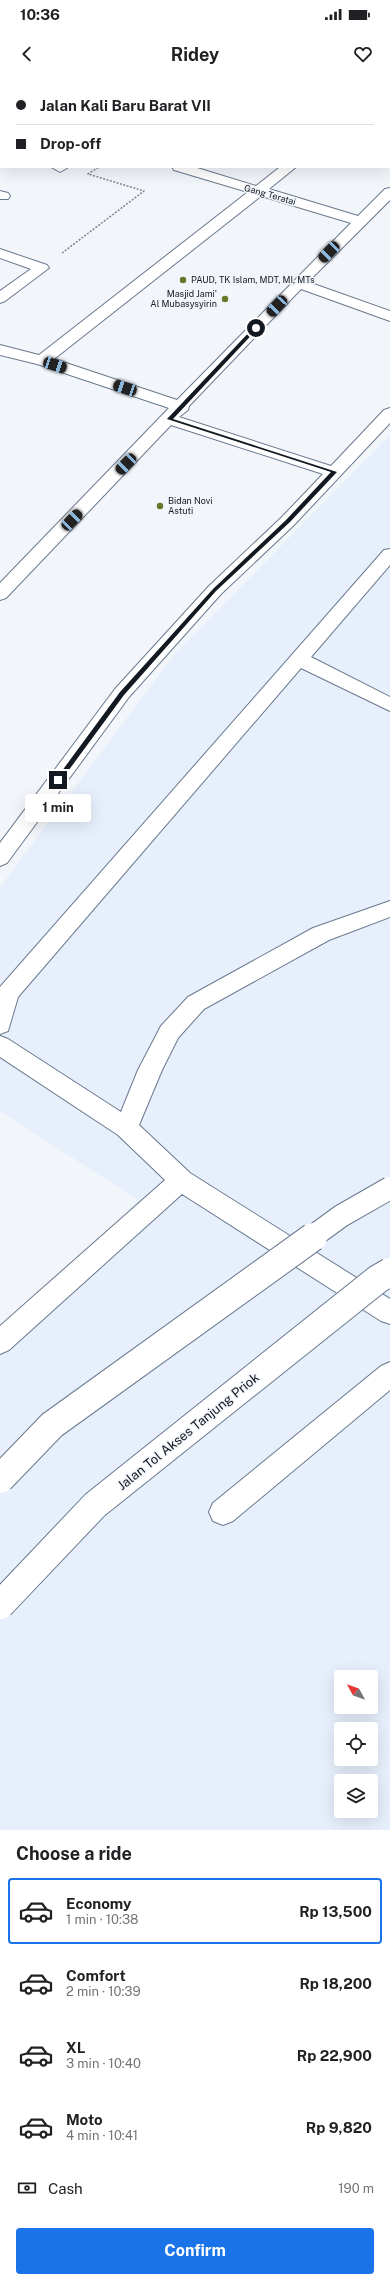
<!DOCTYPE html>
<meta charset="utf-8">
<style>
body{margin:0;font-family:"Public Sans",sans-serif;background:#f2f2f2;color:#202124;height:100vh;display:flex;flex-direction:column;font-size:15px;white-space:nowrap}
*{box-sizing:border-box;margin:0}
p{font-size:13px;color:#757577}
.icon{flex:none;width:22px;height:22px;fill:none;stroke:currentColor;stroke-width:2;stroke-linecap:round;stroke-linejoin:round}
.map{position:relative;height:1750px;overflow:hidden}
.panel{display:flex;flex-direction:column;background:#fff;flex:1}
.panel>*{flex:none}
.banner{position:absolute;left:0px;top:0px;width:390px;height:88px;box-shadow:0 4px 16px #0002;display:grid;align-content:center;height:88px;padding:0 16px;background:#fff}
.needle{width:26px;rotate:310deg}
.controls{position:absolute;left:334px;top:1590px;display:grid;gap:8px}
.controls a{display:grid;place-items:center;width:44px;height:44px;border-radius:4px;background:#fff;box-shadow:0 4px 16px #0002;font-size:20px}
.end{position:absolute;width:18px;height:18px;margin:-9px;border:5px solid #131921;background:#fff;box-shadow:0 0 0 2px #fff}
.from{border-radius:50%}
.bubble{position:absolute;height:28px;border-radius:4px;background:#fff;box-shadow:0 4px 16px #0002;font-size:13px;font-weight:700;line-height:28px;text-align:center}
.car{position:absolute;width:12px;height:24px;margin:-12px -6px;border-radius:5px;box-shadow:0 0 3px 1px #0007;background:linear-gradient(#222 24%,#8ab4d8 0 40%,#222 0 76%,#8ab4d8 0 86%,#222 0)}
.banner b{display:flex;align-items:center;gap:14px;height:38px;font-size:15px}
.banner b+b{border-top:1px solid #e0e0e0}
.banner i{width:10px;height:10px;background:#202124}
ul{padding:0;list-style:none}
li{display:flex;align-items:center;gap:12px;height:66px;margin:0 8px 6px;padding:0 8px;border:2px solid transparent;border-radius:4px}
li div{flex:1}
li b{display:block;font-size:15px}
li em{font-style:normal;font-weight:700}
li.on{border-color:#1a73e8}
li>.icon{width:36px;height:36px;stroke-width:1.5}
h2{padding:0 16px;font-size:18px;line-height:48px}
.pay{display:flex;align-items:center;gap:10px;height:44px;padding:0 16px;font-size:15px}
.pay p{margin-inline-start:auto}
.cta{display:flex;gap:8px;margin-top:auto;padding:8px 16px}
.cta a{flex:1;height:46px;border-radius:4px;background:#1a73e8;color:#fff;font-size:16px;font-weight:700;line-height:46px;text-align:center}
.status{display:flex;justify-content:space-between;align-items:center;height:28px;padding:0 20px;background:#fff;direction:ltr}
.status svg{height:11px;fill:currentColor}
header{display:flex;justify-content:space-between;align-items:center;height:52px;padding:0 16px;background:#fff;font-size:18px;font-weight:700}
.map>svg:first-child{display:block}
.built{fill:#e6effb;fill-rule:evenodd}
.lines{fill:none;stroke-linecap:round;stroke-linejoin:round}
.minor-casing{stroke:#69798e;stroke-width:2}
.path{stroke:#81868c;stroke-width:1.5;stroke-dasharray:2 1.5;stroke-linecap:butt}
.minor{fill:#fff;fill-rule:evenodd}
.highway-bridge-far1-casing{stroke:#69798e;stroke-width:24;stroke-linecap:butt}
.highway-bridge-casing{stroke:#69798e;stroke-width:30;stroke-linecap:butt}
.highway-bridge-far1{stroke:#fff;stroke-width:22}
.highway-bridge{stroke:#fff;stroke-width:28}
.route{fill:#131921}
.poi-dot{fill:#677927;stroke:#f2f6fa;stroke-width:1.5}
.labels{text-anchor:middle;stroke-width:3;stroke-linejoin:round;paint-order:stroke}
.far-street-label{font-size:9px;fill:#131921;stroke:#f2f6fa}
.far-poi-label{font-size:9px;fill:#131921;stroke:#f2f6fa;text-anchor:start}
.near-street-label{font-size:13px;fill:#131921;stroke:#f2f6fa}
</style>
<div class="status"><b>10:36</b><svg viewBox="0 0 49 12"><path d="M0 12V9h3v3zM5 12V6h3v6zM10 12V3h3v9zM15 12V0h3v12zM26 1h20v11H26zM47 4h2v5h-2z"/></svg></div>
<header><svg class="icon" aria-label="back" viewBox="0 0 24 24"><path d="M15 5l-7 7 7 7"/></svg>Ridey<svg class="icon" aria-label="heart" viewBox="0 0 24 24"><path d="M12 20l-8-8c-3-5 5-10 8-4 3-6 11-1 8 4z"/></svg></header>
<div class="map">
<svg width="390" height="1750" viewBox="0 0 390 1750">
<rect width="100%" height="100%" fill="#f2f6fa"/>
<!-- built -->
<path class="built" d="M390,355V1750H0V1268L138,1120L0,1031V807L174,575ZM341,1597H371V1627H341ZM341,1649H371V1679H341ZM341,1701H371V1731H341Z"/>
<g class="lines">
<!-- minor casing -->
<g class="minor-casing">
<path id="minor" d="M0,0H9L1,1V5Z
M34,0H49V1H34Z
M385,0H390V8L389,1Z
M0,23H1V31H0Z
M0,65H1V74H0Z
M51,87H66L67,88L60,92Z
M172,87H194L256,106L280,87H296L269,109L358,136L385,109L390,108V120L308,202L390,231V241L301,209L189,326L188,330L179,337L331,386L384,330L390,328V343L294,445L221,514L129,617L7,783L0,786V763L115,609L209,506L282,437L323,394L171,345L6,518L0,520V503L169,328L37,284L0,275V265L39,275L248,112L174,90ZM261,116L351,143L177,320L54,279Z
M0,111L8,113L10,116L8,119H0Z
M0,169L47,185L49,188L5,221L0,223V211L31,189L0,178Z
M390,469V485L311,577L390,617V631L301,588L18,917L8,951L0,954V907L384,470Z
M390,821V837L329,860L204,929L178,958L162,990L139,1045L190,1093L390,1219V1244L381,1241L182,1114L9,1270L0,1274V1246L165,1100L118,1055L0,977V956L8,959L121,1032L138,990L161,946L188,917L313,848Z
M390,1282V1310L233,1441L223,1445L213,1441L209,1432L213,1423L381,1286Z"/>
</g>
<!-- path -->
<path class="path" d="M231,1L233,0
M62,173L144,111L88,94L99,87"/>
<!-- minor -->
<use href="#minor" class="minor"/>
<!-- highway-bridge-far1 casing -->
<g class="highway-bridge-far1-casing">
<path id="highway-bridge-far1" d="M311,1158L341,1136L390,1108"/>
</g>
<!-- highway-bridge casing -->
<g class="highway-bridge-casing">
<path id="highway-bridge" d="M0,1399L52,1345L313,1157
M0,1525L95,1425L378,1199L390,1192"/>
</g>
<!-- highway-bridge-far1 -->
<use href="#highway-bridge-far1" class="highway-bridge-far1"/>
<!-- highway-bridge -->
<use href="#highway-bridge" class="highway-bridge"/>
</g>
<!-- route -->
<path class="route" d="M254,247L258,248L173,339L337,392L290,442L216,511L124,615L60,702H56V699L120,612L213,509L286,440L331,392L167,339Z"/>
<!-- markers -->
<g class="poi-dot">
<circle cx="183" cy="200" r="4"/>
<circle cx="225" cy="219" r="4"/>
<circle cx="160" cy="426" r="4"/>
</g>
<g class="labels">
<!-- far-street labels -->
<g class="far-street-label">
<text transform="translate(270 115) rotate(16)" y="3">Gang Teratai</text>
</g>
<!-- far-poi labels -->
<g class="far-poi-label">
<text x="191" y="203">PAUD, TK Islam, MDT, MI, MTs</text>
<text x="217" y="217" text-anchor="end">Masjid Jami'<tspan x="217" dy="10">Al Mubasysyirin</tspan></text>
<text x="168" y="424">Bidan Novi<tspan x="168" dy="10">Astuti</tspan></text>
</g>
<!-- near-street labels -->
<g class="near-street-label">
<text transform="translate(188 1351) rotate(-39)" y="5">Jalan Tol Akses Tanjung Priok</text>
</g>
</g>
</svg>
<div class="controls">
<a><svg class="needle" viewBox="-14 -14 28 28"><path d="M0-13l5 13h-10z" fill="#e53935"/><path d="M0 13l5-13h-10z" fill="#757577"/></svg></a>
<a><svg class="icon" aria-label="locate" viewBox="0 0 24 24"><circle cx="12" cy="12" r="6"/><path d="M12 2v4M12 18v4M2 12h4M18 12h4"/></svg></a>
<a><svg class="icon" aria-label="layers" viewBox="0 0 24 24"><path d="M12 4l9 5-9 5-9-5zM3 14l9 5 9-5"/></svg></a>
</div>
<i class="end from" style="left:256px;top:248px"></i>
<i class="end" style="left:58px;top:700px"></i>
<div class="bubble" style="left:25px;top:714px;width:66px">1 min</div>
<i class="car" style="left:329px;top:172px;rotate:225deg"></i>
<i class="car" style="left:277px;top:226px;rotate:223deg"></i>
<i class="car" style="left:55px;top:285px;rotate:108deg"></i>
<i class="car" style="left:125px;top:308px;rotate:288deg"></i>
<i class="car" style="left:126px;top:384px;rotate:224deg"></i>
<i class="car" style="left:72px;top:440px;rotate:44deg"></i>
<div class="banner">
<b><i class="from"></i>Jalan Kali Baru Barat VII</b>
<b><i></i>Drop-off</b>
</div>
</div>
<section class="panel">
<h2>Choose a ride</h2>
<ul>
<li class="on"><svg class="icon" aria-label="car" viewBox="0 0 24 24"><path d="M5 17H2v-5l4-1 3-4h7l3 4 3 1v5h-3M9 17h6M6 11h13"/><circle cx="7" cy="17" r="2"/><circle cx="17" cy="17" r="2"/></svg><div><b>Economy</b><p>1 min · 10:38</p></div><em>Rp 13,500</em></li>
<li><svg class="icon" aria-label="car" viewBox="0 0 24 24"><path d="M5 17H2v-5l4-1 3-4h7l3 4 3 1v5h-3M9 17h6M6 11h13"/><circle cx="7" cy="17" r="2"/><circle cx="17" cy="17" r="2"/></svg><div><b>Comfort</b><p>2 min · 10:39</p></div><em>Rp 18,200</em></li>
<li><svg class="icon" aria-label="car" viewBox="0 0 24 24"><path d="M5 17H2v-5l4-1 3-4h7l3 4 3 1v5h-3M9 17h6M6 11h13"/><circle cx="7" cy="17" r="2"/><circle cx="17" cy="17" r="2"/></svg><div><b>XL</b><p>3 min · 10:40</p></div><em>Rp 22,900</em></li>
<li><svg class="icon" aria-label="car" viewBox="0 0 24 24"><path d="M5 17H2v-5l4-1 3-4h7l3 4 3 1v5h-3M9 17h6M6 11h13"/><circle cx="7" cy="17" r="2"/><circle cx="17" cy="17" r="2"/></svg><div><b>Moto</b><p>4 min · 10:41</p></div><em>Rp 9,820</em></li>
</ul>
<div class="pay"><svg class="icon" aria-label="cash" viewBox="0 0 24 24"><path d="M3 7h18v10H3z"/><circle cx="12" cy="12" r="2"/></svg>Cash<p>190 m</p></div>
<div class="cta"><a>Confirm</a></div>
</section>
